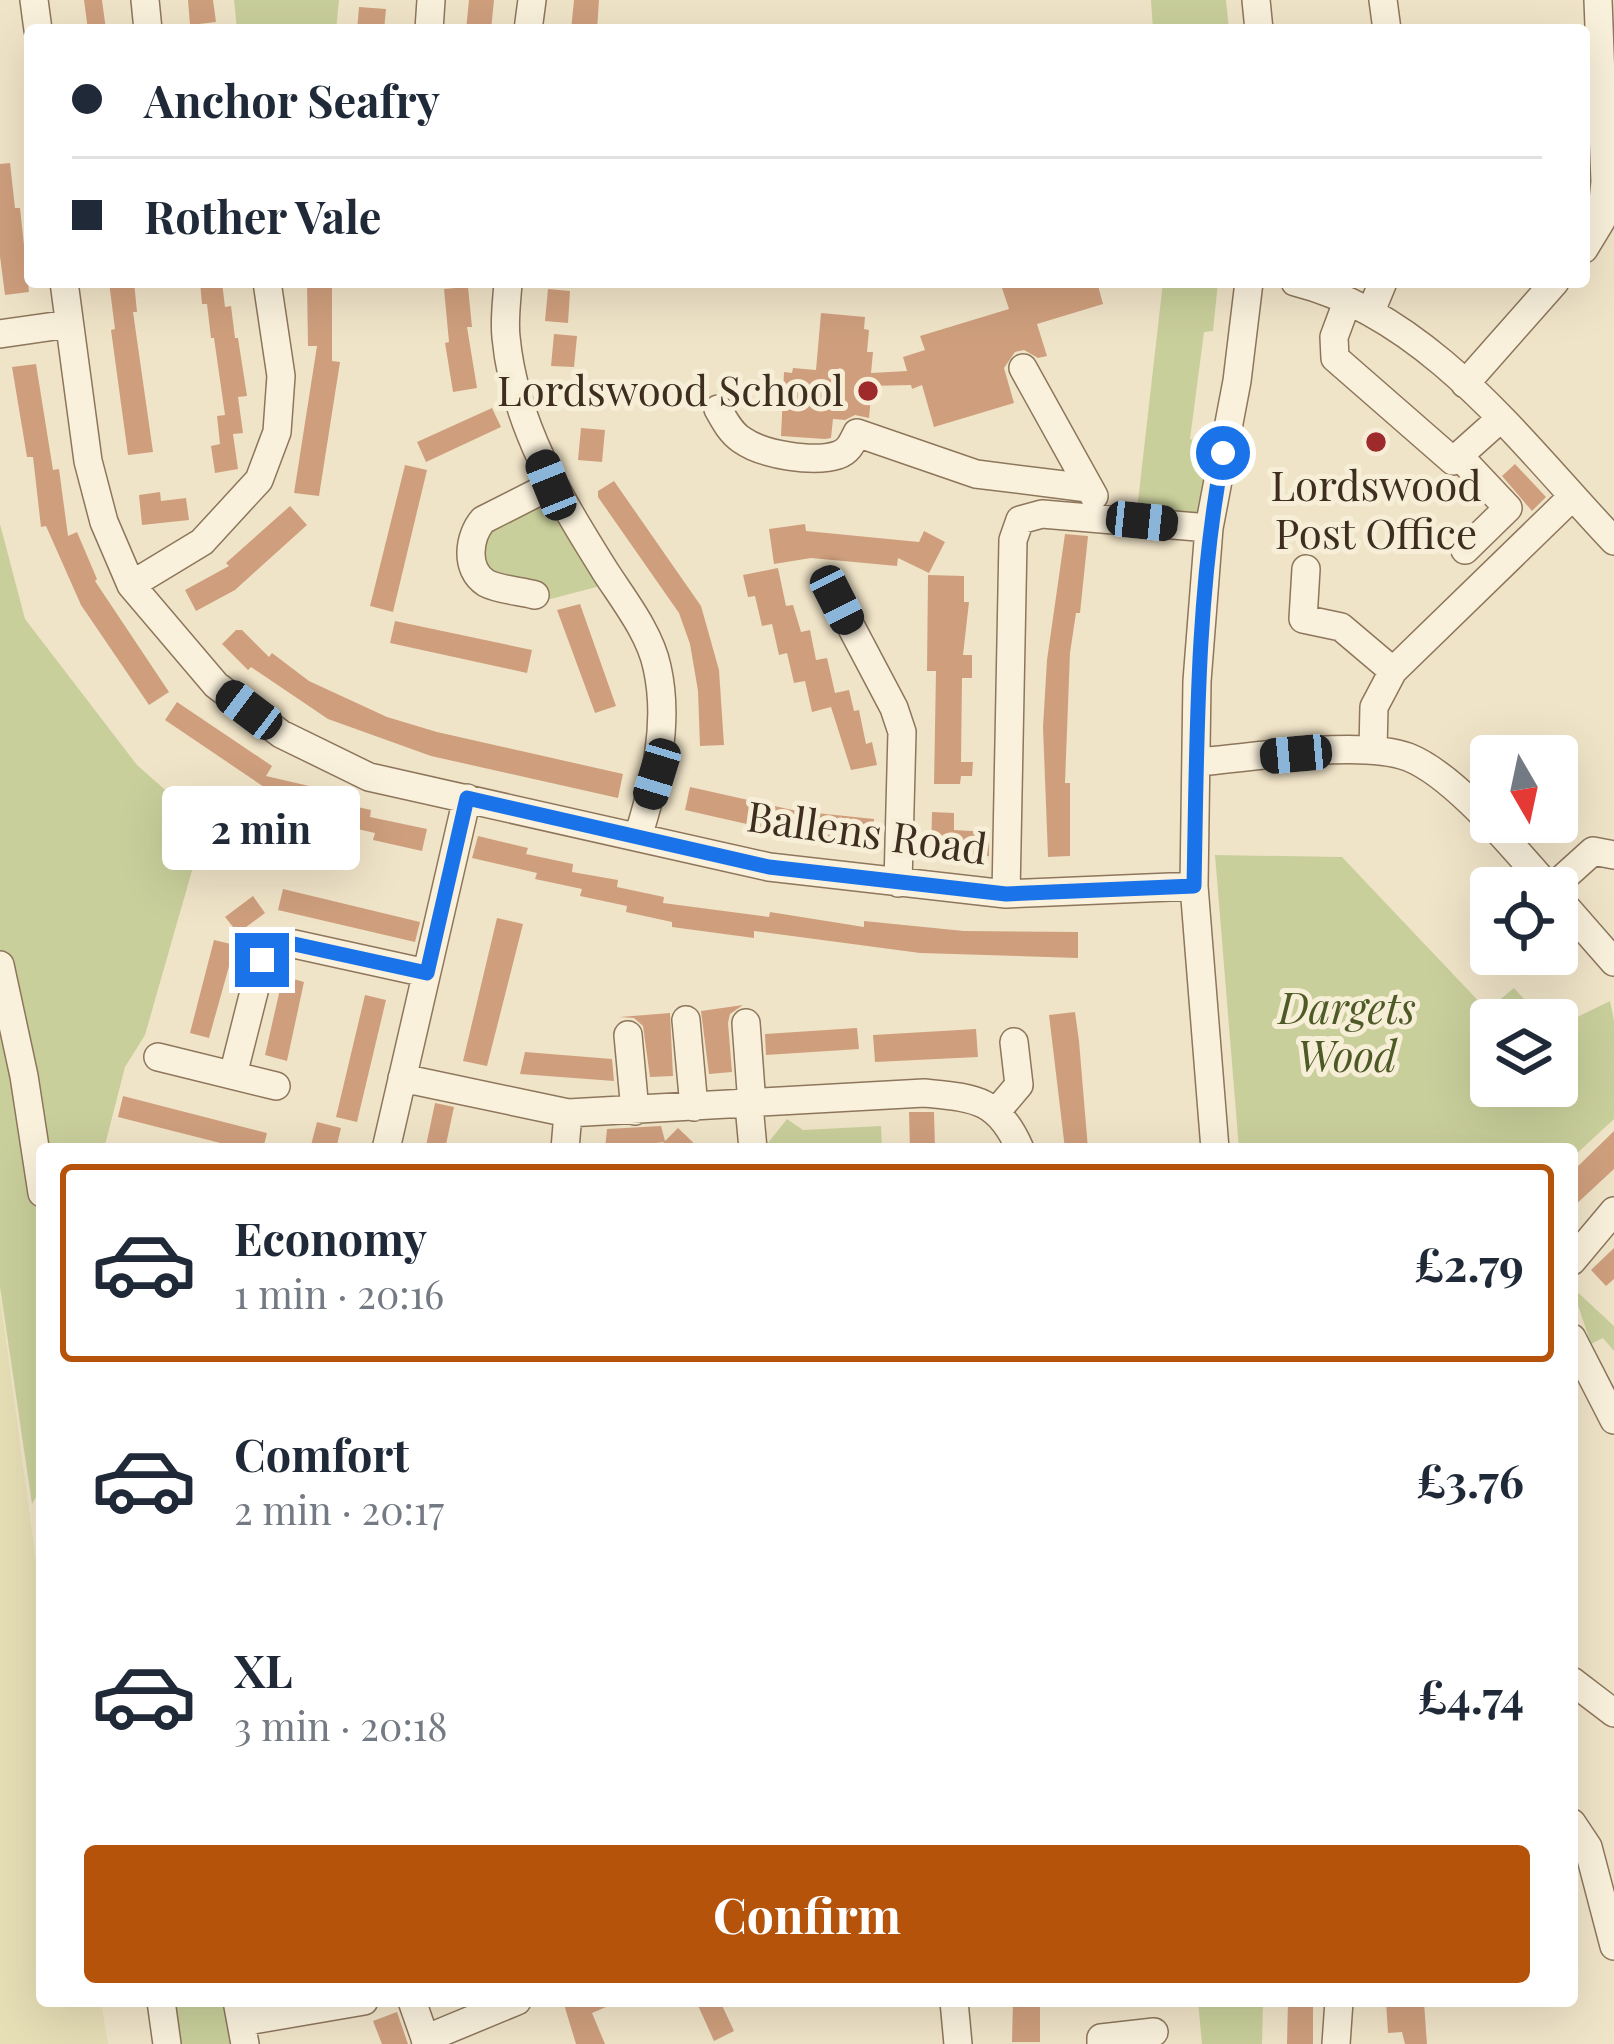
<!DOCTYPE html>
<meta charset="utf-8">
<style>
body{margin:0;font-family:"Playfair Display",serif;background:#f6f6f7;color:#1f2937;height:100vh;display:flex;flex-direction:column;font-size:45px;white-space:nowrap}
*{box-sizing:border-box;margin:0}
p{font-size:39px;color:#747a83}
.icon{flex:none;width:66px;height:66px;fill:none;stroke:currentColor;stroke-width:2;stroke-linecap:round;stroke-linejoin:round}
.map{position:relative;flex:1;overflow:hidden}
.panel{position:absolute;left:36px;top:1143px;width:1542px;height:864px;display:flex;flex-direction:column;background:#fff;border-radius:12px;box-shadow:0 12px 48px #0002}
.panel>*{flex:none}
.top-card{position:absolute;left:24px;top:24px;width:1566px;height:264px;border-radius:12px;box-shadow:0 12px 48px #0002;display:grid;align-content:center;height:264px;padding:0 48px;background:#fff}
.needle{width:78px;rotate:171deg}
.buttons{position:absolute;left:1470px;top:735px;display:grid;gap:24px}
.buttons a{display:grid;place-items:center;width:108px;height:108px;border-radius:12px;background:#fff;box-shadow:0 12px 48px #0002;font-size:60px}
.end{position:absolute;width:54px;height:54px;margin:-27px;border:15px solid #1a73e8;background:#fff;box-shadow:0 0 0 6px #fff}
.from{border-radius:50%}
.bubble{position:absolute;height:84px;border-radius:12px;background:#fff;box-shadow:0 12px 48px #0002;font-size:39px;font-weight:700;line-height:84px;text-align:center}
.car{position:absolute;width:36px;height:72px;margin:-36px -18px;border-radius:15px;box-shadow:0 0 9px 3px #0007;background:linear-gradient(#222 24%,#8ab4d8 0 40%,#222 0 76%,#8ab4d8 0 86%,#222 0)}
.top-card b{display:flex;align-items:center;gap:42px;height:114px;font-size:45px}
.top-card b+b{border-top:3px solid #e0e1e3}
.top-card i{width:30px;height:30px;background:#1f2937}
ul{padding:21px 0 0;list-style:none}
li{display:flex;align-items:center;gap:36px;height:198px;margin:0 24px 18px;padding:0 24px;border:6px solid transparent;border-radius:12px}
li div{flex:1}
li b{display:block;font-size:45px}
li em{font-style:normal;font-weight:700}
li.on{border-color:#b45309}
li>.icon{width:108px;height:108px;stroke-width:1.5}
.primary-button{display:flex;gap:24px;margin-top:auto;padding:24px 48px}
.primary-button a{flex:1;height:138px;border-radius:12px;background:#b45309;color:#fff;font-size:48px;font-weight:700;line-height:138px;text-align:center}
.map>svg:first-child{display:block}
.farmland{fill:#e6deb5}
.green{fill:#c9cf9b}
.building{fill:#cf9f7d}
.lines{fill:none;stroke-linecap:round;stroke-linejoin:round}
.minor-casing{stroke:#8d765c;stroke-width:30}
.minor{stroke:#faf1dc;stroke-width:27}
.route{stroke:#1a73e8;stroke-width:15}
.poi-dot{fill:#9e2a2b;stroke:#f7eed8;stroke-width:4.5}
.labels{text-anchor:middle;stroke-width:10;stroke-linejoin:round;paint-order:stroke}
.poi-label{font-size:42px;fill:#3d2e20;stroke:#f7eed8;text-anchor:end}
.street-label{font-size:42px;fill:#3d2e20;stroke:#f7eed8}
.park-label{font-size:42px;font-style:italic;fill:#4d5a26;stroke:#f7eed8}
</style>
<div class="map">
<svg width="1614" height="2044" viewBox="0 0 1614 2044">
<rect width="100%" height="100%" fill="#f0e4c8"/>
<!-- farmland -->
<path class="farmland" d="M0,1297L42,1605V2001H101L108,2044H0Z"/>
<!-- green -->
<path class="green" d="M234,0H339L336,30H237Z
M1151,0H1226L1229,30H1153Z
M1163,282H1218L1213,331L1204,332L1190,439L1217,444L1197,514L1137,510Z
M535,504C565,506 588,561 604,585L543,601L497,577L481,561L480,534Z
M0,524L25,619L137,765L205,825L145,1035L125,1067L104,1149H42L39,1197L42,1487L32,1504L0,1287Z
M1215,855L1342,857L1487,1010L1514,988L1543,1020H1491V1086H1557V1027L1610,1001L1614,1021V1119L1572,1158V1149H1239Z
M787,1119L803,1130L881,1126L882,1149H769L768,1143Z
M1572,1287L1614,1326V1351L1603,1338L1591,1344Z
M172,2001H227L236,2044H179Z
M1198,2001H1263L1262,2044H1202Z"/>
<!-- building -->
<path class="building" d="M84,0H102L106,30H88Z
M188,0H213L216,22L190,25Z
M469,0H494L491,30H466Z
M574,0H599L597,30H571Z
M359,7L386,9L384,30H357Z
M10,163L15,208H20L29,292L5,295L0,256V164Z
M109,282H134L137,312H133L153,452L128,455L111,330L115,329Z
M200,282H222L225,307L231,306L235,338H238L247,396L238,397L243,433L233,434L238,469L215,473L211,446L220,444L217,416L225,415L214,338H211L207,304H202Z
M307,282H332V361L340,362L319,496L294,493L317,346H308Z
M1022,282H1097L1103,304L1037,324L1047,356L1038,358L1024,350L1015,352L1004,368L1014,403L934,427L922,385L912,389L911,385L872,386L869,418L855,415L845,420L833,419L831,438L825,439L781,436L784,372L792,373L793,368L816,370L821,313L865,317L864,329L869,330L867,352H873L871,373L907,371L903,357L925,350L920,336L1009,309L1002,288Z
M468,287L472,327H467L477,388L453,392L445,343L449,342L444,289Z
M548,289L570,291L568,323L545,321Z
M554,334L577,336L574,367L551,366Z
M36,364L53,470L59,469L68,536L77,532L97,579L95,581L169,692L149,705L81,605L46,526L41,527L33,457H27L12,367Z
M492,408L501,427L426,462L417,442Z
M581,428L605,430L602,462L578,460Z
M1515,464L1546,497L1532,511L1502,476Z
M405,465L427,470L393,612L370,606Z
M614,481L701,606L719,670L724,745L700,746L698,691L690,644L679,613L598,497V491Z
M160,492L161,501L186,498L189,520L142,525L139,495Z
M290,506L307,525L235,590L196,611L185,590L229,566L226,563Z
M805,524L806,531L919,542L924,531L945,542L929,573L898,558L897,566L811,558L774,564L769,529Z
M1065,534L1088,536L1080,613H1076L1070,653L1065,783H1070V856L1048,857L1043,727L1047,660Z
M778,568L786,606L793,605L801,632L810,630L816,660L827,658L835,693L849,690L854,711L859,710L866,744L872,742L877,765L851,770L831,707L812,712L805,681L794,683L787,653L779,655L772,624L762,626L755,596L748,597L743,575Z
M928,575L964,576V602H969L963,655H972V678H962L961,762H973L972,776H961L960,784H934L936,671H927Z
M580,604L616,706L595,713L557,610Z
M395,621L532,650L527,673L390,643Z
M236,630H242L269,657L272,653L309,681L387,717L437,732L623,774L618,798L431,756L328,719L251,667L248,670L222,644Z
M177,702L272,766L266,776L322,789L318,810L268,799L270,791L165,720Z
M690,787L797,811L874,819L873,845L781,832L685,810Z
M326,800L371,810L370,817L427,829L422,851L373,840L375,833L322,821Z
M932,812L954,813V830L989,832V856L931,853Z
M478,836L528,848L526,854L573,864L572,872L618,880L617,887L664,897L663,903L769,917L770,912L864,927V921L964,931L1078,932V958L920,953L754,931V938L672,927V922L626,912L627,906L580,896L582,889L535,879L537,873L472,858Z
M283,889L420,922L415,942L278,910Z
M253,896L265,913L238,933L225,917Z
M497,918L523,924L487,1066L463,1061Z
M214,940L235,945L209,1038L190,1033Z
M283,976L304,982L287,1061L265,1055Z
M365,995L386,1000L357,1122L336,1117Z
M743,1005L730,1014L728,1023L732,1072L709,1074L701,1011Z
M1075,1012L1079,1041L1088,1149H1065L1049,1015Z
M670,1013L673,1076L650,1077L643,1026L634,1018L620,1017Z
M857,1028L859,1049L766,1055L765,1034Z
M976,1029L978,1057L875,1062L873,1035Z
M525,1052L612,1059L614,1081L520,1074Z
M123,1096L267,1133L263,1149H244L118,1117Z
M435,1103L454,1107L445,1149L426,1146Z
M909,1112H934L935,1149H910Z
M317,1122L341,1128L336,1149H310Z
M661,1126L665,1141L678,1128L700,1149H657L664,1142L605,1149L607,1129Z
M1614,1131V1169L1572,1208V1172Z
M1614,1248V1279L1606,1286L1591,1270Z
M563,2001H620L592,2013L605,2044H576Z
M696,2001H720L734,2031L714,2041Z
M1013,2001H1040V2042H1012Z
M1288,2001H1313V2044H1287Z
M1386,2001L1424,2003L1427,2044H1405L1402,2032L1388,2033Z
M397,2012L408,2044H382L373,2021Z"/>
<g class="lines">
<!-- minor casing -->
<g class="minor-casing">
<path id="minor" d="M34,0L38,30
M145,0L148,30
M1256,0L1259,30
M1383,0L1387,30
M429,30L431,0
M528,30L532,0
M1584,249L1601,221L1605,182L1598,0
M64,282L88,461L104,522L131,585L216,685L281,734L369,777L769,867L1006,894L1194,886
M508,282C507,300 504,319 506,337C514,424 560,499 605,571C623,599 650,633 657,667C670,725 655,781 638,837
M1295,282C1430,316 1523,445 1614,541
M1347,302L1334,337L1335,358L1453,461L1500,419
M1371,311L1383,282
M0,334L69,324
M1023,368L1094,496
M1465,384L1555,282
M718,409C724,420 731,433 742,440C763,455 814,463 838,455C849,451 852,443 857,433L976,474L1088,488
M1460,457L1508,508L1465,550
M1306,569L1303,619L1341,627L1393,671
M131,585L202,542L259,480L277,432L281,376L267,282
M535,595C521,591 499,590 486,583C464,569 469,536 483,520L552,485
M837,600L894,708L902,732L898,883
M1373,750L1374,707L1393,671L1572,497
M1197,762C1251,758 1360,739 1408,757C1456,776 1514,849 1549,888
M1552,888L1593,851L1614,855
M1006,894L1013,540L1020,520L1042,514L1209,528
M1557,897L1614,962
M0,965L24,1076L42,1193
M686,1020L694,1107
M746,1023L752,1105
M628,1035L635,1111
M158,1057L276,1086
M233,1075L262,960L274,947L294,944L426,973
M402,1078L568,1113L924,1093C974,1098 998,1098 1020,1149
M749,1105L753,1149
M997,1111L1019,1085L1014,1042
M386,1149L467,798
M565,1149L568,1113
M1215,1149L1194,886L1197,681L1209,528L1237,381L1249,282
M1572,1261L1614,1211
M1572,1338L1614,1420
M1572,1681L1614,1713
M1572,1823L1588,1847L1614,1946
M161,2001L167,2044
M237,2001L245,2044
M412,2001L427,2044
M954,2001L958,2044
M241,2022L364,2001
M425,2039L517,2001
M1101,2044V2038L1154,2032
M1336,2044L1339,2001"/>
</g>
<!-- minor -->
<use href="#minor" class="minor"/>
</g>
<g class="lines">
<!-- route -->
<path class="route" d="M262,960L274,946L294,944L427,973L467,798L769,867L1006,894L1194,886C1197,741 1196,596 1223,453"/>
</g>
<!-- markers -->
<g class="poi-dot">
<circle cx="868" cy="391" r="12"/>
<circle cx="1376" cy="442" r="12"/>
</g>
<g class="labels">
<!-- poi labels -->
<g class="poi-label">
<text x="844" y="406">Lordswood School</text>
<text x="1376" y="501" text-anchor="middle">Lordswood<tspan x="1376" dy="48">Post Office</tspan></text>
</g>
<!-- street labels -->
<g class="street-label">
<text transform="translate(867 833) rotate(8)" y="15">Ballens Road</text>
</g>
<!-- park labels -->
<g class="park-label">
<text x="1347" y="1024">Dargets<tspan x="1347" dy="48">Wood</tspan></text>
</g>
</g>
</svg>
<div class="buttons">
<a><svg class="needle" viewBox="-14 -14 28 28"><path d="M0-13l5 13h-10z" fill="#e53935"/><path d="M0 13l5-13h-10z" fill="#747a83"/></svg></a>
<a><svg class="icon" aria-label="locate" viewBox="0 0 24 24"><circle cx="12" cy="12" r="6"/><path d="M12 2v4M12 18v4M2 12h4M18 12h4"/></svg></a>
<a><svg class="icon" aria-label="layers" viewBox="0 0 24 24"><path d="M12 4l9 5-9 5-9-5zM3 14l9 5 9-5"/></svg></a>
</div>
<i class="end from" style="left:1223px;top:453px"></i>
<i class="end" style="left:262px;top:960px"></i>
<div class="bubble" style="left:162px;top:786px;width:198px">2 min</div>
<i class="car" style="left:551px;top:485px;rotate:338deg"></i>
<i class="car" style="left:1142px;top:521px;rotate:96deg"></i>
<i class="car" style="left:837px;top:600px;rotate:153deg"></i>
<i class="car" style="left:249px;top:710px;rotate:307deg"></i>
<i class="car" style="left:1296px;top:754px;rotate:265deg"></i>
<i class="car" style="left:657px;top:774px;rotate:197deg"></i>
<div class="top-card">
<b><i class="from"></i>Anchor Seafry</b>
<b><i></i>Rother Vale</b>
</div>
<section class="panel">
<ul>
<li class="on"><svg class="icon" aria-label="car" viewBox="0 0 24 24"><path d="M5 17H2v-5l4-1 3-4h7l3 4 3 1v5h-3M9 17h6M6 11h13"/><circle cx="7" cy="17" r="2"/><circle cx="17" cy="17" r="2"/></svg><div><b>Economy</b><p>1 min · 20:16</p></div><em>£2.79</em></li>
<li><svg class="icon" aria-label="car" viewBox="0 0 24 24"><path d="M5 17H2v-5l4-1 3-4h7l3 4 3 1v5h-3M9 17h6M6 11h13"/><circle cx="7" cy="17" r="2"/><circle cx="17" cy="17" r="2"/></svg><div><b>Comfort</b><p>2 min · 20:17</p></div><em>£3.76</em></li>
<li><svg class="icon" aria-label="car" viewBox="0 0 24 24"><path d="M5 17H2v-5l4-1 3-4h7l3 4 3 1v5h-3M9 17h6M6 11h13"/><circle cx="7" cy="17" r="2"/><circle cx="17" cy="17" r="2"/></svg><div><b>XL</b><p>3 min · 20:18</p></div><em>£4.74</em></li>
</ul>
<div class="primary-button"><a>Confirm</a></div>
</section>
</div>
